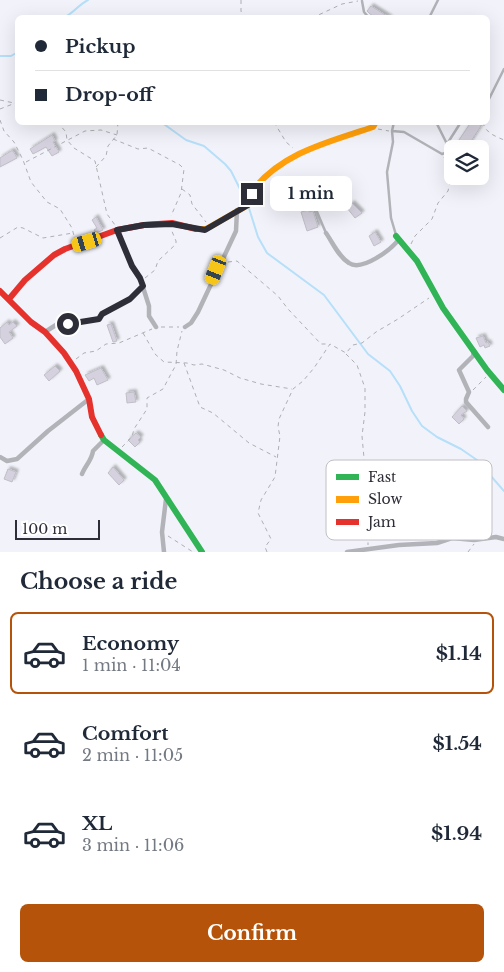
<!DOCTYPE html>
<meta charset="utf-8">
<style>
body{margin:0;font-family:"Libre Baskerville",serif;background:#f6f6f7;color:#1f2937;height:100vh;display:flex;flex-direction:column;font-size:19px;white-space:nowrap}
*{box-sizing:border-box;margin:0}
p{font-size:16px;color:#747a83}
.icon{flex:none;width:28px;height:28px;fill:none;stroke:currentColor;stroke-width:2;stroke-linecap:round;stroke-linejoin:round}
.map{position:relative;height:552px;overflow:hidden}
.side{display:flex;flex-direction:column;background:#fff;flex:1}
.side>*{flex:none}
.top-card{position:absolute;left:15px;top:15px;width:475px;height:110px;border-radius:8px;box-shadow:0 5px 20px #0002;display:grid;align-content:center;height:110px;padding:0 20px;background:#fff}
.controls{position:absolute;left:444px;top:140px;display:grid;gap:10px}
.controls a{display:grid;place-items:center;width:45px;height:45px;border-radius:8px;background:#fff;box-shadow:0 5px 20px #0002;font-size:25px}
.scale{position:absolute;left:15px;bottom:12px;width:85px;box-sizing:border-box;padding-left:5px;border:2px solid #2d2e37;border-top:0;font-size:14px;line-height:18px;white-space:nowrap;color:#2d2e37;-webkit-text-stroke:4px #fff;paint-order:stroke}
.end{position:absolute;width:22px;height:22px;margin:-11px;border:6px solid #2d2e37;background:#fff;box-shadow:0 0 0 2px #fff}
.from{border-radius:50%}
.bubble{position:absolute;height:35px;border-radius:8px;background:#fff;box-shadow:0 5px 20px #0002;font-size:16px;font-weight:700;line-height:35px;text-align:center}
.car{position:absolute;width:15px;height:30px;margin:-15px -8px;border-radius:6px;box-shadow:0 0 4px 1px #0007;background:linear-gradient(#f5c518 24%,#345 0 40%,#f5c518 0 76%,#345 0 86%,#f5c518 0)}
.top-card b{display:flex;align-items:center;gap:18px;height:48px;font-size:19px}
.top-card b+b{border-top:1px solid #e0e1e3}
.top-card i{width:12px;height:12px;background:#1f2937}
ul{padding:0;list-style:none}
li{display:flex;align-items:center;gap:15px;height:82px;margin:0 10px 8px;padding:0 10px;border:2px solid transparent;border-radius:8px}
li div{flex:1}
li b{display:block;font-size:19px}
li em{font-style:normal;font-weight:700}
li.current{border-color:#b45309}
li>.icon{width:45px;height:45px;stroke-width:1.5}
h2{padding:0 20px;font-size:22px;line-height:60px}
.button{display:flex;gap:10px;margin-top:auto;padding:10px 20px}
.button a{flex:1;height:58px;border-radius:8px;background:#b45309;color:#fff;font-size:20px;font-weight:700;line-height:58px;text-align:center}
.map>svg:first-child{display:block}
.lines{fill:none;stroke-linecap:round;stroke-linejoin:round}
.stream{stroke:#b6dff9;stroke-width:2}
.building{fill:#d5d1de;stroke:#c0bfc7;filter:url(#shadow)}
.path{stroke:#adafb3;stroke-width:1;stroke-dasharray:4 4;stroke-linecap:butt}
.lane{stroke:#b1b3b8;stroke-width:2.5}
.street{stroke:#b1b3b8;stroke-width:4.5}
.fast{stroke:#30b455;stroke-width:6}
.slow{stroke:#ff9f0a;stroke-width:6}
.jam{stroke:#e5322d;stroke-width:6}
.route{stroke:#2d2e37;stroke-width:6}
.key{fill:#fff;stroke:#c0c0c3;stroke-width:1}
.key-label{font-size:14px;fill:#2d2e37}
</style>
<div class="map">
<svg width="504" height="552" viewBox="0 0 504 552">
<defs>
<filter id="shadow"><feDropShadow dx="2.5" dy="-2.5" stdDeviation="1" flood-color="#0004"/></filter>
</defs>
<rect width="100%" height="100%" fill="#f2f3fa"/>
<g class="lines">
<!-- stream -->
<path class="stream" d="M63,18C73,14 78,5 88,0
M0,56H11L18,52
M161,122L186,140L204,146L225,164L231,171L248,205L258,237L267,253L324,295L368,354L390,371L400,386L412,411L422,426L437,437L461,449L477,460L504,491"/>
</g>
<!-- building -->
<path class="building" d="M371,6L390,18H376L370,14L367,11Z
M471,122H476L481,126L466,149H453Z
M52,135L55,141L53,142L59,152L52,156L46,147L33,154L30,149Z
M11,151H13L17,158L0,167V158Z
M302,190V193L304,192L306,194L309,200L303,204L300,198L298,199L296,194Z
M352,203L362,213L355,218L347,208Z
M309,210V212L313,211L318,227L307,231L301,212Z
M96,217L103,230L96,233L94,230L97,228L92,220Z
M375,232L381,242L374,246L369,236Z
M7,322L9,325L13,322L17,326L9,332L13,338L5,344L0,337V328Z
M111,324L117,341L113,342L107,325Z
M483,336L486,343L488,342L490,346L485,348L484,345L480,347L476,338Z
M55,366L60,371L49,381L44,375Z
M101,368L108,380L97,385L94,378L89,381L85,375Z
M134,392L136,402L127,403L126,393Z
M462,406L467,411L461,415L464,419L459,424L452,417Z
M136,433L141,437L138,440L140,442L135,447L128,440Z
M113,467L124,480L119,485L108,473Z
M8,469L16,472L12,482L4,479Z"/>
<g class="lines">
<!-- path -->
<path class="path" d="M241,0V11L243,18
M312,18L342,4L358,1
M0,100L14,103
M0,109L18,102
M0,120L4,131L14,142L23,160L31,182L47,202L60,209L72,228L75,240
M57,122L66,132L67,140L74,148L95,161L107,214L115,225
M274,122L286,142L293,148
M483,122C485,133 495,136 504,140
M378,129L389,131
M113,139L138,149L148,148L180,165L184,169L181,193L171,216
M444,157L452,173
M26,162L85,131L101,130L117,135
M96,167L106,156L108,146L117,135L118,122
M182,189L190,195L192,204L206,222
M0,238L18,227L23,228L43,238L73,233
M411,244L415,236L432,219L438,203L448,191L452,175
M228,262L237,261L278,296L288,309L321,344H329
M145,278L155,270L158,261L176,244V241L171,229
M161,327H179
M143,333L155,354L164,362L187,363L194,365L202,364L224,370L240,378L261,384L292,389
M346,354L357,365L365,388V412L362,436L365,469L357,492V502L363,520L370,527L368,538V545
M76,359L84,353L96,351L106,344L119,343L152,329
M184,363L200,407L213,413L249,443L276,457
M473,390L486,377
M122,447L132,437L134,429L147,409V398L163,389L172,372L176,365L177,351L182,331
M168,536L193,552
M267,552L265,547L271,539L258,513L261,500L275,477L280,436L278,427L279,419L293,389L303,381L314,368L330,344L346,353L353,345L362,343L376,332L398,319L429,298
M468,552L474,544"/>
<!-- lane -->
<path class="lane" d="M362,1L364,12L369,18
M429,18L438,0
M488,101L504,69
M394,122L392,131L393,142L387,172L391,218L396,235
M436,122L447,144
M392,131L404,132L442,154L445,153L447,144L461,122
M314,205L326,233"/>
<!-- street -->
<path class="street" d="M117,230L132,266L141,281L149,306V316L156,327
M326,233C333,243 338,256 349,263C362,272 392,249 399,239
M185,327L191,323L198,312L236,231L237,210
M45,332L59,323L68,324L99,319L102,314L130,299L143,286
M474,351L473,356L459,370L469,392L466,399V402L488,427
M0,457L7,461L17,459L48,431L89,399
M82,474C85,466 92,460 93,451L104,440
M164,552L162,532L166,499
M347,552L399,545L437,543L452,538L474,540L496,537L504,539"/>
<!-- fast -->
<path class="fast" d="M396,236L417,261L443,308L487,370L504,390
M101,435L104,440L155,480L202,552"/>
<!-- slow -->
<path class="slow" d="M196,229H206L250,204L254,197L253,190C283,152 329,142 373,127L376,122"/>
<!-- jam -->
<path class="jam" d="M0,291L31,322L45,332L64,353L76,371L89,399L92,417L101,435
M9,299L25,280L54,255L65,249L117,230L144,225L172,223L196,229"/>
</g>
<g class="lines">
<!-- route -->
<path class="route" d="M68,324L99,319L102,314L130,299L143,286L140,278L132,266L117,230L144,225L172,224L205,230L248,205L254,197L252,194"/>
</g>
<!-- legend -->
<rect x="326" y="460" width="166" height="80" rx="8" class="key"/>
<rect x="336" y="474" width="23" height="6" fill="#30b455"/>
<rect x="336" y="496" width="23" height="7" fill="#ff9f0a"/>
<rect x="336" y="519" width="23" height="6" fill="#e5322d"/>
<g class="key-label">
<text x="368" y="482">Fast</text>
<text x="368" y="504">Slow</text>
<text x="368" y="527">Jam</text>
</g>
</svg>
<div class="controls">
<a><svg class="icon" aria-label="layers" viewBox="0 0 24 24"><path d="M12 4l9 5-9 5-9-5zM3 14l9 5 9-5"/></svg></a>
</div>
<div class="scale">100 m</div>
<i class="end from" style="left:68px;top:324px"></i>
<i class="end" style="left:252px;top:194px"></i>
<div class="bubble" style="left:270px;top:176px;width:82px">1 min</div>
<i class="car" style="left:87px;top:242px;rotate:253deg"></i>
<i class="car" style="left:216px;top:270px;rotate:202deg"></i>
<div class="top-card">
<b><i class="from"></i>Pickup</b>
<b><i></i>Drop-off</b>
</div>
</div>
<section class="side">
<h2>Choose a ride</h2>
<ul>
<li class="current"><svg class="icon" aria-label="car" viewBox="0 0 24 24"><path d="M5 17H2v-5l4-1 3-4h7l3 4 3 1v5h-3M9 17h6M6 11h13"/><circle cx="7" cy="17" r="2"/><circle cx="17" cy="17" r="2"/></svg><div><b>Economy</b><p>1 min · 11:04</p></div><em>$1.14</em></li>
<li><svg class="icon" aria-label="car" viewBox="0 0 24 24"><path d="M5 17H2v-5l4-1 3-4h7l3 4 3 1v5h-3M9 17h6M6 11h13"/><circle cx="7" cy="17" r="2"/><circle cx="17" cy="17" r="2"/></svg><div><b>Comfort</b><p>2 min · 11:05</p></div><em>$1.54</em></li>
<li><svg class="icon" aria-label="car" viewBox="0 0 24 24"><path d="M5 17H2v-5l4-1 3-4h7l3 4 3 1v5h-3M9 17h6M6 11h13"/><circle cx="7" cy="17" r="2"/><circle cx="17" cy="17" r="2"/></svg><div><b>XL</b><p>3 min · 11:06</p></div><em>$1.94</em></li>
</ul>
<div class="button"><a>Confirm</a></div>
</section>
